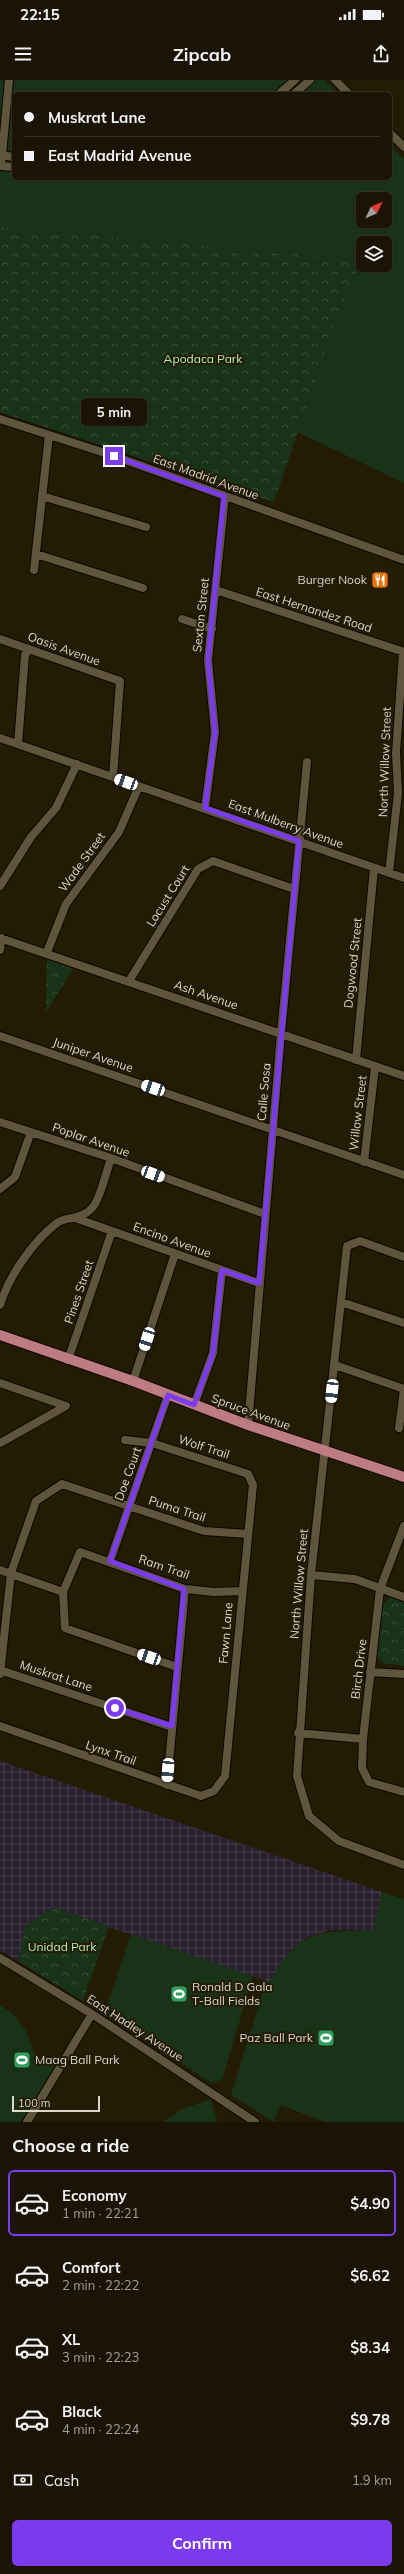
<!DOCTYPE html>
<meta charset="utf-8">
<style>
body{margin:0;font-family:Mulish,sans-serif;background:#241d0e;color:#f1f3f6;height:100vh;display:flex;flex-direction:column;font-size:15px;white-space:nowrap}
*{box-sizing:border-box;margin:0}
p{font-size:13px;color:#a09e9a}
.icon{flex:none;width:22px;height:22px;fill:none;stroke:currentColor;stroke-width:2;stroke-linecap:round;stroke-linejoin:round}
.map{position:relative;height:2042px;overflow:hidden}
.panel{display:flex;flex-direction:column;background:#1b1404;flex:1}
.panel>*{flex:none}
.hud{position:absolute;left:12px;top:12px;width:380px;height:88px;border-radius:6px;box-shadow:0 1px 3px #0004,0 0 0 1px #393326;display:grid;align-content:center;height:88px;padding:0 12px;background:#1b1404}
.needle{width:26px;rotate:46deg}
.controls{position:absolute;left:356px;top:112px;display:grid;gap:8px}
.controls a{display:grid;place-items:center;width:36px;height:36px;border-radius:6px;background:#1b1404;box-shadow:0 1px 3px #0004,0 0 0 1px #393326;font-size:20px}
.scale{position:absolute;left:12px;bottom:10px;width:88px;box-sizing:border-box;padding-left:4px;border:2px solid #ded8ca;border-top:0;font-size:11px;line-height:14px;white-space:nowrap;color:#ded8ca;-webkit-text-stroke:3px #241b05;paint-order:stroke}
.end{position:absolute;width:18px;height:18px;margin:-9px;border:5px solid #7c3aed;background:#fff;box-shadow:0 0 0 2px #fff}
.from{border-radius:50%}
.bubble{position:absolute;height:28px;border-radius:6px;background:#1b1404;box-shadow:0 1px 3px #0004,0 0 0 1px #393326;font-size:13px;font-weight:700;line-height:28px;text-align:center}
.car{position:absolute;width:12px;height:24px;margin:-12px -6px;border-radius:5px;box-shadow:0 0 3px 1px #0007;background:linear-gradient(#fff 24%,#345 0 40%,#fff 0 76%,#345 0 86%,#fff 0)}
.hud b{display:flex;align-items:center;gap:14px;height:38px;font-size:15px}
.hud b+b{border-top:1px solid #393326}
.hud i{width:10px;height:10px;background:#f1f3f6}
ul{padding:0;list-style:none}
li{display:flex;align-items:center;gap:12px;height:66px;margin:0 8px 6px;padding:0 4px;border:2px solid transparent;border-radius:6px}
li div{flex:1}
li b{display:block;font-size:15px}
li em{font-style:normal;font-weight:700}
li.on{border-color:#7c3aed}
li>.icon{width:36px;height:36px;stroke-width:1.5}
h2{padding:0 12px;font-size:18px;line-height:48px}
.pay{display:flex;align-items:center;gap:10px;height:44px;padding:0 12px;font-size:15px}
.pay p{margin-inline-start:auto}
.primary-button{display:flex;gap:8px;margin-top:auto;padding:8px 12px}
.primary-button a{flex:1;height:46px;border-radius:6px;background:#7c3aed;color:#fff;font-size:16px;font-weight:700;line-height:46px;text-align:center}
.status{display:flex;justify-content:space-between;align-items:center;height:28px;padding:0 20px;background:#1b1404;direction:ltr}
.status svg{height:11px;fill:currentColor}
header{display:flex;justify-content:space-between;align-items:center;height:52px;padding:0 12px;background:#1b1404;font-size:18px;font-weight:700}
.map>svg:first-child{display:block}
.industrial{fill:url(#industrial-grid)}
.grass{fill:#183317;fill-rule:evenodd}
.forest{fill:url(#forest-crowns)}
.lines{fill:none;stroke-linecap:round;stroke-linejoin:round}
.minor-casing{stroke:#0d0600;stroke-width:10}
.major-casing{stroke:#0d0600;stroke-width:12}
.minor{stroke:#5f543c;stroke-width:8}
.major{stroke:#bd7b83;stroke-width:10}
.route{stroke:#7c3aed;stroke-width:5}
.labels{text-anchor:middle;stroke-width:4;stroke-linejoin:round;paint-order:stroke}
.park-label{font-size:12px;fill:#b4eeb0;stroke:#241b05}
.street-label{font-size:12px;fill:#ded8ca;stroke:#241b05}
.poi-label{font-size:12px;fill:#ded8ca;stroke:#241b05;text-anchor:end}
</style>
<div class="status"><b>22:15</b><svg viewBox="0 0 49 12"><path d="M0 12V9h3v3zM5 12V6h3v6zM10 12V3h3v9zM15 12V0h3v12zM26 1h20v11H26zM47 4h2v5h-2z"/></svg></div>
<header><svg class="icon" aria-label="menu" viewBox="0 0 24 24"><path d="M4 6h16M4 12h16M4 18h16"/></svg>Zipcab<svg class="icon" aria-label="share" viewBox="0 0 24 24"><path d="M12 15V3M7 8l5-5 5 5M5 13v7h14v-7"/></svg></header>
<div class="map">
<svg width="404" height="2042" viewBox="0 0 404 2042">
<defs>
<pattern id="industrial-grid" width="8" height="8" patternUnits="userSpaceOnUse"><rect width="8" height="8" fill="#29202f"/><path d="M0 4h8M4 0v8" fill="none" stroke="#48404c"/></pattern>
<pattern id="forest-crowns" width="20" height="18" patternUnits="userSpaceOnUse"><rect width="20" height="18" fill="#183317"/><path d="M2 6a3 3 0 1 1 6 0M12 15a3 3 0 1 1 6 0" fill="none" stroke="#395037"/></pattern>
</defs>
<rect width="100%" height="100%" fill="#241b05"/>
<!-- industrial -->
<path class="industrial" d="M0,1681L382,1812L374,1850H330L306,1858L291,1870L270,1902L53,1828L25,1846L18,1881L0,1870Z"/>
<!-- grass -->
<path class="grass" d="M0,0H325L339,14H14V98H390V65L404,79V403L297,352L335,243L362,180L0,147ZM363,119H385V141H363ZM363,163H385V185H363Z
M382,1812L404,1819V2042H325L281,2025L274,2042L231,2015L266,1901L270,1902C299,1848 320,1852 374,1850Z
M131,1854L253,1896L222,2000L211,2003L105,1932Z
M0,1925L13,1934L27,1952L34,1973L55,1986L21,2042H0Z
M211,2019L217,2042H163L180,2030Z"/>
<!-- forest -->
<path class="forest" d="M0,147L362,180L335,243L274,422L0,332Z
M47,879L73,889L46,932Z
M390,1517L404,1521V1586L383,1583L376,1575L383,1524Z
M53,1827L109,1846L83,1921L18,1881L25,1846Z"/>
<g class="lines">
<!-- minor casing -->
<g class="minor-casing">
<path id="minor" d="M335,0L349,14
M279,14L295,0
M294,14L310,0
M390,53L404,67
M0,75L14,77
M0,86L14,87
M1,86L9,0
M0,339L114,376L404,480
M42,416L146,447
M36,474L143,508
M34,490L49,355
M216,510L404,572
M182,539L212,549
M0,559L120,601L113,697
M0,658L404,798
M18,664L25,575L29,569
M205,728L215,652L208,580L225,416
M389,793L398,713L396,673L403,572
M0,806L31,757L56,728L77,684
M0,858L404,996
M0,870L1,858
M47,872L66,824L119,752L139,706
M129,901L198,789L213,781L294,809
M0,956L404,1095
M356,980L374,788
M0,1042L111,1078L265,1134
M364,1082L375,987
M0,1109L15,1097L31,1052
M78,1139L259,1203
M404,1177L360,1161L347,1166L311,1495L297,1696L309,1736L339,1761L404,1785
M341,1222L404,1243
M0,1225C9,1196 33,1161 57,1143C66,1136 81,1141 93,1127C100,1119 107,1090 111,1078
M68,1280L112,1151
M335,1285L404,1309
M133,1301L175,1174
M0,1303L66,1326L0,1363
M194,1325L213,1273L222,1191
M248,1345L281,953L307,682
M399,1348L404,1309
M404,1446L380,1509L363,1659L362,1688L369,1702L404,1712
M110,1481L168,1315
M0,1490L63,1512
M311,1495L355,1499L404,1517
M177,1587L65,1548L63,1512L80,1472L185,1509L214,1512L242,1511
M0,1590L172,1647
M370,1592L404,1594
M0,1594L11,1493L36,1421L62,1404L204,1451L248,1454
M0,1646L201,1716L214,1711L225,1696L253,1405L248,1394L152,1363L125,1360
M298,1653L363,1659
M167,1705L185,1509
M0,1878L92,1934L255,2042
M27,2042L92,1934"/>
</g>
<!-- major casing -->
<g class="major-casing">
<path id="major" d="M0,1255L133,1301L248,1345L404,1397"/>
</g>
<!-- minor -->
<use href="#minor" class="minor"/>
<!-- major -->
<use href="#major" class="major"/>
</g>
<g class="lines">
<!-- route -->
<path class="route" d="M114,376L224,416L208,580L215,652L205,728L299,761L259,1203L222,1190L213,1273L194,1325L168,1315L110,1481L184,1509L172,1646L115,1628"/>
</g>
<!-- icons -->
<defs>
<g id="restaurant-square" transform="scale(0.9)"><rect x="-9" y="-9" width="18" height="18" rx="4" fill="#e8710a" stroke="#241b05"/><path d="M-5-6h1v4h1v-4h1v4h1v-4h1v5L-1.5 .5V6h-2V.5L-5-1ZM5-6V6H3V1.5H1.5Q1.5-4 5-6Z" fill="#fff"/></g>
<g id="stadium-square" transform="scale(0.9)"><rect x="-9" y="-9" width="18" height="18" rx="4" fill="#2e9e5b" stroke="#241b05"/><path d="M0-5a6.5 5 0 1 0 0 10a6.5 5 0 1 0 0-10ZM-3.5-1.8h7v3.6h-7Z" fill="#fff"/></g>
</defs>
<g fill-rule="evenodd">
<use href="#restaurant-square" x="380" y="500"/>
<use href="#stadium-square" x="179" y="1914"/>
<use href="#stadium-square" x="326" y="1958"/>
<use href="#stadium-square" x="22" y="1980"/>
</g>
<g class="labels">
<!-- park labels -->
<g class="park-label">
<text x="203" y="283">Apodaca Park</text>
<text x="62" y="1871">Unidad Park</text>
</g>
<!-- street labels -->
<g class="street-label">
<text transform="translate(206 397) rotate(20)" y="4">East Madrid Avenue</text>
<text transform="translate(314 530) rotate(18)" y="4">East Hernandez Road</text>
<text transform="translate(201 535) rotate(-84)" y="4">Sexton Street</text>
<text transform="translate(64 569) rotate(20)" y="4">Oasis Avenue</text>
<text transform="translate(385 682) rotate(-88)" y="4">North Willow Street</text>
<text transform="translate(286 744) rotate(20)" y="4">East Mulberry Avenue</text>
<text transform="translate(82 782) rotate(-54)" y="4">Wade Street</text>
<text transform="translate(168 816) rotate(-58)" y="4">Locust Court</text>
<text transform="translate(353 883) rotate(-84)" y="4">Dogwood Street</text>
<text transform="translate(206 915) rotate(19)" y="4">Ash Avenue</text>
<text transform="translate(93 975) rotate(19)" y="4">Juniper Avenue</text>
<text transform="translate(264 1012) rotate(-85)" y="4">Calle Sosa</text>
<text transform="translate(358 1033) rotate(-83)" y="4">Willow Street</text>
<text transform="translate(91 1060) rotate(19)" y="4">Poplar Avenue</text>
<text transform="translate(172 1160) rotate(20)" y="4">Encino Avenue</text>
<text transform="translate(79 1212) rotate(-71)" y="4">Pines Street</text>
<text transform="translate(251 1332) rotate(20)" y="4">Spruce Avenue</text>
<text transform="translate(204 1367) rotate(18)" y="4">Wolf Trail</text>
<text transform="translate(128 1394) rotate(-70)" y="4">Doe Court</text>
<text transform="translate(177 1429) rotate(18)" y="4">Puma Trail</text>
<text transform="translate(164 1487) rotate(19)" y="4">Ram Trail</text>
<text transform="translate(299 1504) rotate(-85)" y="4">North Willow Street</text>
<text transform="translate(226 1553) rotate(-85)" y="4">Fawn Lane</text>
<text transform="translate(359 1589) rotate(-83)" y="4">Birch Drive</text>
<text transform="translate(56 1596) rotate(18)" y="4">Muskrat Lane</text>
<text transform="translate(111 1673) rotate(19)" y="4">Lynx Trail</text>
<text transform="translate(135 1948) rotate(33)" y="4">East Hadley Avenue</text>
</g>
<!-- poi labels -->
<g class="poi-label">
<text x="367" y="504">Burger Nook</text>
<text x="192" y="1911" text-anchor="start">Ronald D Gala<tspan x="192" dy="14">T-Ball Fields</tspan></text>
<text x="313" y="1962">Paz Ball Park</text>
<text x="35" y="1984" text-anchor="start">Maag Ball Park</text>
</g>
</g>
</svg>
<div class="controls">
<a><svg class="needle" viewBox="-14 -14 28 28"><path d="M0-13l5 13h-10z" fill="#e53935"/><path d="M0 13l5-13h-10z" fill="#a09e9a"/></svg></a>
<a><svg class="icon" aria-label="layers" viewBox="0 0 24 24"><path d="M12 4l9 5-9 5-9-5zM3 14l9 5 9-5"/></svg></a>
</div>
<div class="scale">100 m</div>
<i class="end from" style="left:115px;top:1628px"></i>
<i class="end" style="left:114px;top:376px"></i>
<div class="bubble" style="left:81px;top:318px;width:66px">5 min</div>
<i class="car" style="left:126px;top:702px;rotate:290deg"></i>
<i class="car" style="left:153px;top:1008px;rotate:289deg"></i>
<i class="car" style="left:153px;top:1094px;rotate:110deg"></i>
<i class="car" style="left:147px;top:1259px;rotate:198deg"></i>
<i class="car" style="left:332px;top:1311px;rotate:186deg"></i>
<i class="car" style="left:149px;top:1577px;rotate:289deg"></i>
<i class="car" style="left:168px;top:1690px;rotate:184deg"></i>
<div class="hud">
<b><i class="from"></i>Muskrat Lane</b>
<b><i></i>East Madrid Avenue</b>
</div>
</div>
<section class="panel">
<h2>Choose a ride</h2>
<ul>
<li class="on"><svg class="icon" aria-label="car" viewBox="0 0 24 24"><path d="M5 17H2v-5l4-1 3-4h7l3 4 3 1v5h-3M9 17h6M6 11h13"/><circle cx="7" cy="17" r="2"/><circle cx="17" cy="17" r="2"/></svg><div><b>Economy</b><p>1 min · 22:21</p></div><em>$4.90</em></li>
<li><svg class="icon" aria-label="car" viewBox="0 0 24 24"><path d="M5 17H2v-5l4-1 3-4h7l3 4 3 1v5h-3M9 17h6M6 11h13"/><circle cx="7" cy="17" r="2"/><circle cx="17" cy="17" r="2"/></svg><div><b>Comfort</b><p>2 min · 22:22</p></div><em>$6.62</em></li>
<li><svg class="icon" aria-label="car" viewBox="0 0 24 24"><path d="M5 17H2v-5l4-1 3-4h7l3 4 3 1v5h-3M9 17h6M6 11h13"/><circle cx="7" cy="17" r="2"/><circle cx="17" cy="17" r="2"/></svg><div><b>XL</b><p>3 min · 22:23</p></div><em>$8.34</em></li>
<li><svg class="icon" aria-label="car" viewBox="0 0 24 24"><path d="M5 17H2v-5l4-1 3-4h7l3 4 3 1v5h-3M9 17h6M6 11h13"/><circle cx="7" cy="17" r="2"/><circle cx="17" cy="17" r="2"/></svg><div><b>Black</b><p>4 min · 22:24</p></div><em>$9.78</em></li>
</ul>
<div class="pay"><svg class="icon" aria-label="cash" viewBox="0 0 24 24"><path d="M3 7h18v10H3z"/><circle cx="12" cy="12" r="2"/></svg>Cash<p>1.9 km</p></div>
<div class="primary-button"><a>Confirm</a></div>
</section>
